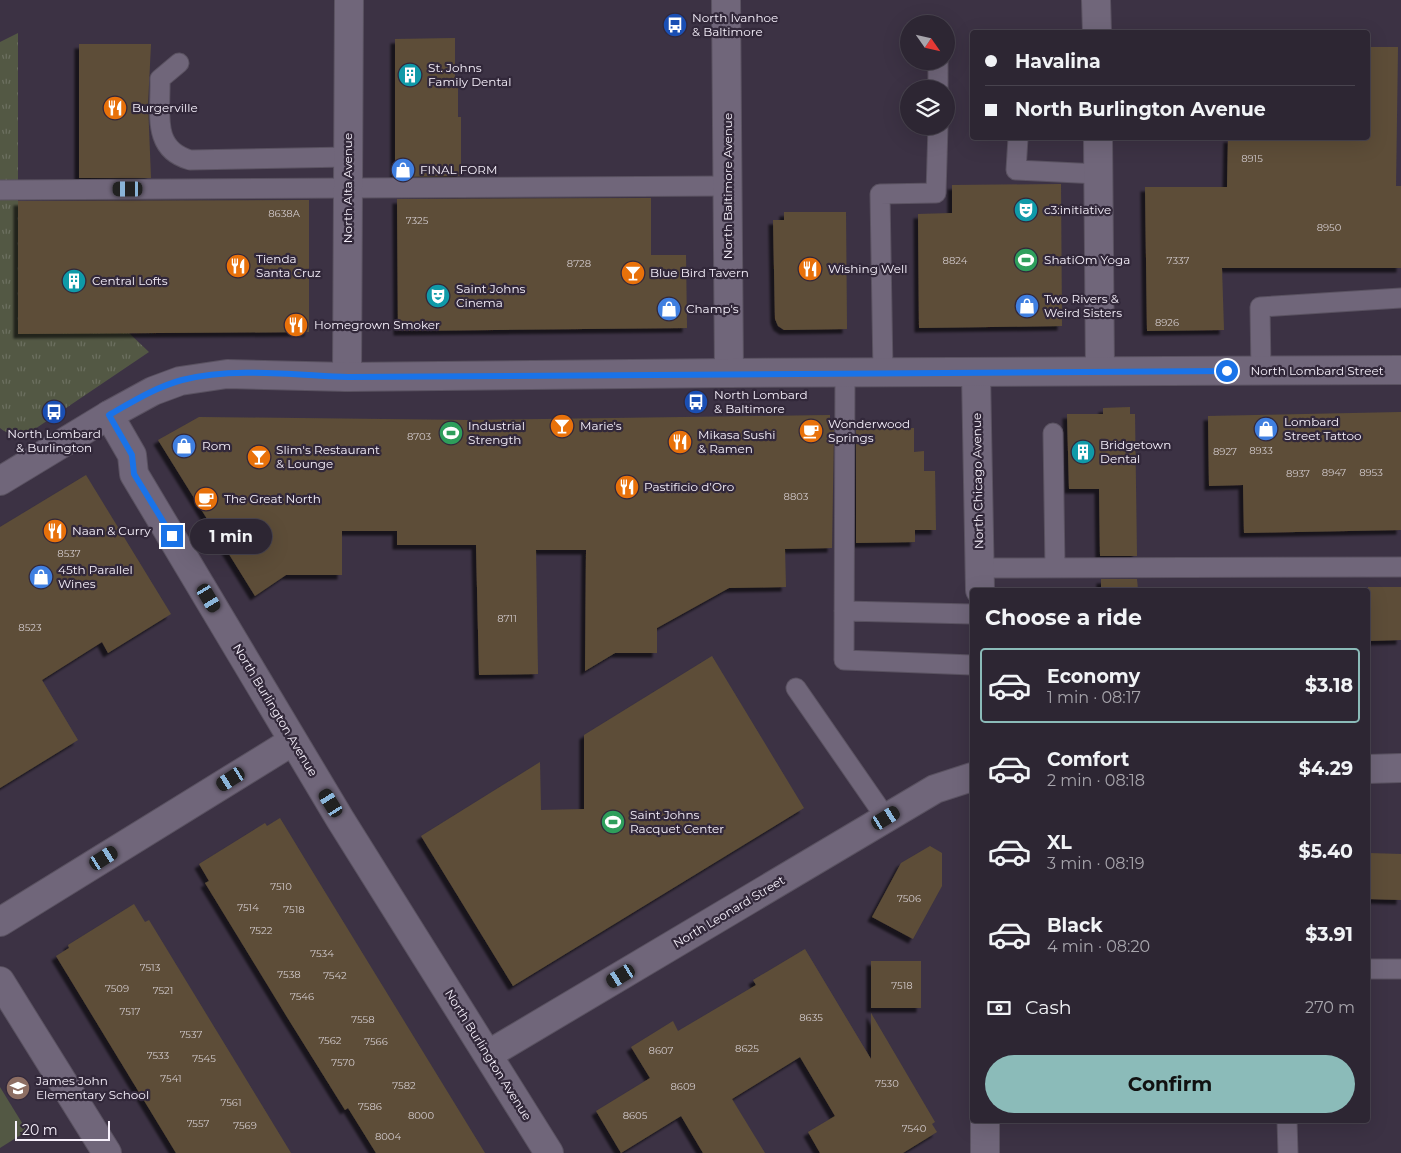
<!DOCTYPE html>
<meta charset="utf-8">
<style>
body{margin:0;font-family:Montserrat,sans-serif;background:#352e3b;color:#f1f3f6;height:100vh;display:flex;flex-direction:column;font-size:19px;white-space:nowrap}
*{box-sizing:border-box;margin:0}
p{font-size:16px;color:#a7a5ac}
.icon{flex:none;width:28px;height:28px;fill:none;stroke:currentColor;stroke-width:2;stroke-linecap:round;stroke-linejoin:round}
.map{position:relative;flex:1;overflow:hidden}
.side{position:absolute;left:970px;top:588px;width:400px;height:535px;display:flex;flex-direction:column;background:#2d2633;border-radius:5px;box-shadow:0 5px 20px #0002,0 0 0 1px #48434e}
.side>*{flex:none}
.banner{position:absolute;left:970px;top:30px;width:400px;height:110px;border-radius:5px;box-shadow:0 5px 20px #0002,0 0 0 1px #48434e;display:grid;align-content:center;height:110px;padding:0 15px;background:#2d2633}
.needle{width:32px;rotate:124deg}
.controls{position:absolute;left:900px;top:15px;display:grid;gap:10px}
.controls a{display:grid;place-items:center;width:55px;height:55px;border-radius:50%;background:#2d2633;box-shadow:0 5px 20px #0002,0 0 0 1px #48434e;font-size:25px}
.scale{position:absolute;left:15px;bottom:12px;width:95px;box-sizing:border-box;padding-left:5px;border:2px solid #f6f0fb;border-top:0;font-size:14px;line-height:18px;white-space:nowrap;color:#f6f0fb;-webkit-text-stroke:4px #32283a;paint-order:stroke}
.end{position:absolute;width:22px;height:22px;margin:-11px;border:6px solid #1a73e8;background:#fff;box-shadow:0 0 0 2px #fff}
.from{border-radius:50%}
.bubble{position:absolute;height:35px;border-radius:18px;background:#2d2633;box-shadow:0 5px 20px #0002,0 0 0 1px #48434e;font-size:16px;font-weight:700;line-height:35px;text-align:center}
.car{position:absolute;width:15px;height:30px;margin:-15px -8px;border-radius:6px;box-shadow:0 0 4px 1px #0007;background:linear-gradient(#222 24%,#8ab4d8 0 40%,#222 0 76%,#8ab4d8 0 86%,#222 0)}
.banner b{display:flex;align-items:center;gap:18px;height:48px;font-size:19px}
.banner b+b{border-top:1px solid #48434e}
.banner i{width:12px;height:12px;background:#f1f3f6}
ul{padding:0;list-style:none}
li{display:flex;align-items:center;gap:15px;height:75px;margin:0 10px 8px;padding:0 5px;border:2px solid transparent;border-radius:5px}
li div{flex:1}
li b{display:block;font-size:19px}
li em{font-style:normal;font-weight:700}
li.current{border-color:#8bbbb9}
li>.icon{width:45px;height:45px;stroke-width:1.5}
h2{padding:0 15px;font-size:22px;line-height:60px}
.pay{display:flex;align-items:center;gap:12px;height:55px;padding:0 15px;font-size:19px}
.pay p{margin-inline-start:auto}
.button{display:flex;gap:10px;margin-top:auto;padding:10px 15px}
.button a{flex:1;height:58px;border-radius:30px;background:#8bbbb9;color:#111;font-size:20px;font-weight:700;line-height:58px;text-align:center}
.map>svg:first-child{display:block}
.grass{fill:#535844}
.park{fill:url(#park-tufts)}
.building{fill:#5d4e37;filter:url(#shadow)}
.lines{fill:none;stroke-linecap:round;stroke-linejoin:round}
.lane-casing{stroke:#5a5261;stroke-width:21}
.street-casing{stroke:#5a5261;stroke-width:30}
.secondary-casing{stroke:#5a5261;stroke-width:30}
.lane{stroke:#70667a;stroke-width:19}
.street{stroke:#70667a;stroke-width:28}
.secondary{stroke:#70667a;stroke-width:28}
.route{stroke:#1a73e8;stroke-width:6}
.labels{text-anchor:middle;stroke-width:4.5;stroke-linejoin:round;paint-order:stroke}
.number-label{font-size:10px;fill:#d0c8ca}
.poi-label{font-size:12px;fill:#f6f0fb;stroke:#32283a;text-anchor:start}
.street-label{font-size:12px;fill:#f6f0fb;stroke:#32283a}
</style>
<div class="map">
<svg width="1401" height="1153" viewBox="0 0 1401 1153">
<defs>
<pattern id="park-tufts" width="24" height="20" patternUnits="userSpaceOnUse" patternTransform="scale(1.25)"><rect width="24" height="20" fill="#535844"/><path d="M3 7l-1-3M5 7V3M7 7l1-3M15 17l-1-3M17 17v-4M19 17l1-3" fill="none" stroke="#6c7060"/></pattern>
<filter id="shadow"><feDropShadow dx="-4.5" dy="4.5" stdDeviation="1" flood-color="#0009"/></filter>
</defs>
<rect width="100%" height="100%" fill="#3c3244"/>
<!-- grass -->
<path class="grass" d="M0,1087L27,1131L0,1148Z"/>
<!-- park -->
<path class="park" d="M18,33V333H129L149,352L26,435C16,436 9,435 0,428V42Z"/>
<!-- building -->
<path class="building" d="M455,38V86H458V117H461V176L395,177V39Z
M79,44H151L148,104L151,178H79Z
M1368,47H1398L1396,186H1401V268H1222L1224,330L1147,331L1145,187H1227L1228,138H1368Z
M1061,184L1062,326L919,328L918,214L952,213V185Z
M651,198V255H686L687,328L398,331L397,199Z
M309,200V332L18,334V201Z
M784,212H846L847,329L784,330L778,326L775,319L773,220H784Z
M1130,407V414H1135L1137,556H1100L1099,489H1069L1067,414H1103V408Z
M1401,412V530L1244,533L1243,485L1209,486L1208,416Z
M830,415V430H834L832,548L785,549L786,587L729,588L657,628V653H615L585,671L586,550H536L538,674L479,675L476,545H397V531H342V575H286L255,596L158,440L199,417L469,420Z
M914,428V452L924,451V471H935L936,530H915V542L856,543V430Z
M86,475L171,614L108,653L102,642L42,680L78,740L0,788V527Z
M1101,579H1137L1138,590H1101Z
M1368,587H1401V640L1368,641Z
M712,656L804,808L513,986L421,836L540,762L541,810L584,809V735Z
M280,818L314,874L485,1153H376L348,1108L345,1110L287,1017L205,883L209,881L199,864L265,823L267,826Z
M930,846L942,853V886L913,939L872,917L901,863Z
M1368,853L1401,854V900L1368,899Z
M134,904L145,922L149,920L291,1153H176L56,956L69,948L68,945Z
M805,949L871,1059V1013L935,1122L932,1124L937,1132L903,1153H820L808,1132L835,1116L800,1057L732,1099L765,1153H703L681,1116L621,1153L596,1111L650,1078L631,1047L673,1021L678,1031L756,985L753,980Z
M871,961H921V1008H871Z"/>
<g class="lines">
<!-- lane casing -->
<g class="lane-casing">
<path id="lane" d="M179,63L160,79C161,112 151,149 190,160L348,157
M938,89V61
M1018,138L1016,170L1098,174
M0,190L728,186
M1261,371L1260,307L1401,298
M845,372L844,660L972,665
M883,372L880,194L936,193L938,126
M1053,433L1055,567
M979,568L1401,567
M844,611L972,614
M796,688L886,818
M1368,969H1401
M1287,1120L1288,1153"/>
</g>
<!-- street casing -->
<g class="street-casing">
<path id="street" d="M726,0L729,373
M1096,0L1097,32
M1098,138L1100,371
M976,373L980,590
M347,377L349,0
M109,415L132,455L134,474L340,819L549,1153
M1368,769L1401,768
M0,922L293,741
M0,981L107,1153
M489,1054L935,789L972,777
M985,1120V1153"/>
</g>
<!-- secondary casing -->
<g class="secondary-casing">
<path id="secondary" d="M0,481L109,415L153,391L180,381L227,374L347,377L729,373L1401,370"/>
</g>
<!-- lane -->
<use href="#lane" class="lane"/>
<!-- street -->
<use href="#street" class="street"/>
<!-- secondary -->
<use href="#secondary" class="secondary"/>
</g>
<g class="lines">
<!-- route -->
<path class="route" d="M172,536L134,474L132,455L109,415C132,402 156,387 182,380C233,367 295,375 348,377L1227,371"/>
</g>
<!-- icons -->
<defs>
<g id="bus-disc" transform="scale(1.25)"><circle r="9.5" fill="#1a4fb4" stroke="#32283a"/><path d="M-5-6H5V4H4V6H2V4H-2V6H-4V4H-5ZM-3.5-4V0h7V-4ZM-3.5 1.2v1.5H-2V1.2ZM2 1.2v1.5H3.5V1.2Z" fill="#fff"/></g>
<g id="building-disc" transform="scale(1.25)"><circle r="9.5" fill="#0f9aa8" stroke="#32283a"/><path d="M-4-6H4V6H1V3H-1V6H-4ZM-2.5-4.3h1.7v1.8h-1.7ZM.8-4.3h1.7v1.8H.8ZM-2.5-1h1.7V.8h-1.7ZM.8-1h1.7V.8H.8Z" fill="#fff"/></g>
<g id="restaurant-disc" transform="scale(1.25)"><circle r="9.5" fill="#e8710a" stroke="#32283a"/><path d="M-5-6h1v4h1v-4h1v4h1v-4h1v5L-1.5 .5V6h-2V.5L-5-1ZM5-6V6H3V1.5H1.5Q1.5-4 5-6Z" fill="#fff"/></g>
<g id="shop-disc" transform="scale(1.25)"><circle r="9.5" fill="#3f7fe0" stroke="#32283a"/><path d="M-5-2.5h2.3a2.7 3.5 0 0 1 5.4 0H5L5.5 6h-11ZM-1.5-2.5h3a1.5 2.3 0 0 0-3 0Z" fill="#fff"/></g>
<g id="theatre-disc" transform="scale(1.25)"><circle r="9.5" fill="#0f9aa8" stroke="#32283a"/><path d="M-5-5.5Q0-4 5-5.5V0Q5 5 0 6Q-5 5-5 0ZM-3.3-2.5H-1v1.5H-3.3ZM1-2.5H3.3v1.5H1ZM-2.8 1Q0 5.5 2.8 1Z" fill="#fff"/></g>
<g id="stadium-disc" transform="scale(1.25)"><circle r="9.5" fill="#2e9e5b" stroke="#32283a"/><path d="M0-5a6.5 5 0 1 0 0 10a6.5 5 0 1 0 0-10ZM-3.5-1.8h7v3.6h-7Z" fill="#fff"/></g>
<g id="bar-disc" transform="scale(1.25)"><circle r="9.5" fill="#e8710a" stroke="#32283a"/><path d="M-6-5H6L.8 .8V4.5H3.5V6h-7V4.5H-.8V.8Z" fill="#fff"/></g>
<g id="cafe-disc" transform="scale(1.25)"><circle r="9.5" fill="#e8710a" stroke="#32283a"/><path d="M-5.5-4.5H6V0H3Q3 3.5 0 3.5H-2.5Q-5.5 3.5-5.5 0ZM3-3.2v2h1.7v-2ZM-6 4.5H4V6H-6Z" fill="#fff"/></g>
<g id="school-disc" transform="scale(1.25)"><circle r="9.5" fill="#8d6e63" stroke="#32283a"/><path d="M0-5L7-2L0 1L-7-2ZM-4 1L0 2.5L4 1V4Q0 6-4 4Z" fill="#fff"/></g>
</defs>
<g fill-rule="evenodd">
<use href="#bus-disc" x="675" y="25"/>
<use href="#building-disc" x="410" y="75"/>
<use href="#restaurant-disc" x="115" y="108"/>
<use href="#shop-disc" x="403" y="170"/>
<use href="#theatre-disc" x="1026" y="210"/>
<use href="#stadium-disc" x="1026" y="260"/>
<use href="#restaurant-disc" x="238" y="266"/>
<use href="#restaurant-disc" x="810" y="269"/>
<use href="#bar-disc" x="633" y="273"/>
<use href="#building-disc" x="74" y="281"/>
<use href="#theatre-disc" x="438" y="296"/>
<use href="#shop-disc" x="1027" y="306"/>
<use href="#shop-disc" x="669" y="309"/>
<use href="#restaurant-disc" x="296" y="325"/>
<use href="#bus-disc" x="696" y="402"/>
<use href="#bus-disc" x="54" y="412"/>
<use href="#bar-disc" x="562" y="426"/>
<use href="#shop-disc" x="1266" y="429"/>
<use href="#cafe-disc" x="811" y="431"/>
<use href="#stadium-disc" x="451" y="433"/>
<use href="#restaurant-disc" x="680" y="442"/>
<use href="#shop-disc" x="184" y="446"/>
<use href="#building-disc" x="1083" y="452"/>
<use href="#bar-disc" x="259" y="457"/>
<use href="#restaurant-disc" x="627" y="487"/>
<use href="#cafe-disc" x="206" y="499"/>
<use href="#restaurant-disc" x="55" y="531"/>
<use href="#shop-disc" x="41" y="577"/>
<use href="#stadium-disc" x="613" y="822"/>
<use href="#school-disc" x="18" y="1088"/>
</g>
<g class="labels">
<!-- number labels -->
<g class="number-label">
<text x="1252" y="162">8915</text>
<text x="284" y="217">8638A</text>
<text x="417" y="224">7325</text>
<text x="1329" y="231">8950</text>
<text x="955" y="264">8824</text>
<text x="1178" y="264">7337</text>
<text x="579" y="267">8728</text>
<text x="1167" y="326">8926</text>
<text x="419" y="440">8703</text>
<text x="1261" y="454">8933</text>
<text x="1225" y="455">8927</text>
<text x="1334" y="476">8947</text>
<text x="1371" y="476">8953</text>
<text x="1298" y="477">8937</text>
<text x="796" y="500">8803</text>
<text x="69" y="557">8537</text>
<text x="507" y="622">8711</text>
<text x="30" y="631">8523</text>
<text x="281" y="890">7510</text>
<text x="909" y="902">7506</text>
<text x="248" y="911">7514</text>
<text x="294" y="913">7518</text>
<text x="261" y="934">7522</text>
<text x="322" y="957">7534</text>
<text x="150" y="971">7513</text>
<text x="289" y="978">7538</text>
<text x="335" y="979">7542</text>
<text x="902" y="989">7518</text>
<text x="117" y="992">7509</text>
<text x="163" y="994">7521</text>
<text x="302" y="1000">7546</text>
<text x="130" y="1015">7517</text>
<text x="811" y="1021">8635</text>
<text x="363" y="1023">7558</text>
<text x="191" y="1038">7537</text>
<text x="330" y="1044">7562</text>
<text x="376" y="1045">7566</text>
<text x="747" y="1052">8625</text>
<text x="661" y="1054">8607</text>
<text x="158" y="1059">7533</text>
<text x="204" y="1062">7545</text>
<text x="343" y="1066">7570</text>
<text x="171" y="1082">7541</text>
<text x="887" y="1087">7530</text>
<text x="404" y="1089">7582</text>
<text x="683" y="1090">8609</text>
<text x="231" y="1106">7561</text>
<text x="370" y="1110">7586</text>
<text x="421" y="1119">8000</text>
<text x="635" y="1119">8605</text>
<text x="198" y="1127">7557</text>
<text x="245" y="1129">7569</text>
<text x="914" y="1132">7540</text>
<text x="388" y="1140">8004</text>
</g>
<!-- poi labels -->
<g class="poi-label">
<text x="692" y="22">North Ivanhoe<tspan x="692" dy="14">&amp; Baltimore</tspan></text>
<text x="428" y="72">St. Johns<tspan x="428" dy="14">Family Dental</tspan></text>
<text x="132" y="112">Burgerville</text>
<text x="420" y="174">FINAL FORM</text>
<text x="1044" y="214">c3:initiative</text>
<text x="256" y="263">Tienda<tspan x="256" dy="14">Santa Cruz</tspan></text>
<text x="1044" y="264">ShatiOm Yoga</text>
<text x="828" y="273">Wishing Well</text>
<text x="650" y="277">Blue Bird Tavern</text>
<text x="92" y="285">Central Lofts</text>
<text x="456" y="293">Saint Johns<tspan x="456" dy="14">Cinema</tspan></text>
<text x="1044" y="303">Two Rivers &amp;<tspan x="1044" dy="14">Weird Sisters</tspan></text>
<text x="686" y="313">Champ's</text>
<text x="314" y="329">Homegrown Smoker</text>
<text x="714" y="399">North Lombard<tspan x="714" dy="14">&amp; Baltimore</tspan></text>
<text x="1284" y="426">Lombard<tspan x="1284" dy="14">Street Tattoo</tspan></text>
<text x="828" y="428">Wonderwood<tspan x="828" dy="14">Springs</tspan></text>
<text x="468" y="430">Industrial<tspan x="468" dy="14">Strength</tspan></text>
<text x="580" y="430">Marie's</text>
<text x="54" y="438" text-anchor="middle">North Lombard<tspan x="54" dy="14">&amp; Burlington</tspan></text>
<text x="698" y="439">Mikasa Sushi<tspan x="698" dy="14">&amp; Ramen</tspan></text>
<text x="1100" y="449">Bridgetown<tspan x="1100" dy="14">Dental</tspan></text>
<text x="202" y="450">Rom</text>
<text x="276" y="454">Slim's Restaurant<tspan x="276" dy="14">&amp; Lounge</tspan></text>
<text x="644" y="491">Pastificio d’Oro</text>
<text x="224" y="503">The Great North</text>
<text x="72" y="535">Naan &amp; Curry</text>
<text x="58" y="574">45th Parallel<tspan x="58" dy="14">Wines</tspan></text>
<text x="630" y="819">Saint Johns<tspan x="630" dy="14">Racquet Center</tspan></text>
<text x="36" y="1085">James John<tspan x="36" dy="14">Elementary School</tspan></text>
</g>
<!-- street labels -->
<g class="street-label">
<text transform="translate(728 186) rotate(-90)" y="4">North Baltimore Avenue</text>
<text transform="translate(348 188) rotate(-90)" y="4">North Alta Avenue</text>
<text x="1317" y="375">North Lombard Street</text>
<text transform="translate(978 481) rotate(-91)" y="4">North Chicago Avenue</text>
<text transform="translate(275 710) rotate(59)" y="4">North Burlington Avenue</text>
<text transform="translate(729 912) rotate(-31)" y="4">North Leonard Street</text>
<text transform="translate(488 1055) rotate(58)" y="4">North Burlington Avenue</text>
</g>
</g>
</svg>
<div class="controls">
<a><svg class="needle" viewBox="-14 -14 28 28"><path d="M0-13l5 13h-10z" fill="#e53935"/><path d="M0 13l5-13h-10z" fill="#a7a5ac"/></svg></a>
<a><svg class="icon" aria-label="layers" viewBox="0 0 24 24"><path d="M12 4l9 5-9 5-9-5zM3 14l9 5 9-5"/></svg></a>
</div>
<div class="scale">20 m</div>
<i class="end from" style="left:1227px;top:371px"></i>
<i class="end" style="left:172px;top:536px"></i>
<div class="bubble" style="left:190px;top:519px;width:82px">1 min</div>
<i class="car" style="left:128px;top:189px;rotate:270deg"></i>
<i class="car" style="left:209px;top:598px;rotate:149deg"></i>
<i class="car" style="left:231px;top:779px;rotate:238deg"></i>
<i class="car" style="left:331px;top:803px;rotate:328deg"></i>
<i class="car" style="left:886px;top:818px;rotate:59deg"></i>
<i class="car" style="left:104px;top:858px;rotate:58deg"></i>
<i class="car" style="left:621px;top:976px;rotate:239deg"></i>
<div class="banner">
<b><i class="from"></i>Havalina</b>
<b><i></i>North Burlington Avenue</b>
</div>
<section class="side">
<h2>Choose a ride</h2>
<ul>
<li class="current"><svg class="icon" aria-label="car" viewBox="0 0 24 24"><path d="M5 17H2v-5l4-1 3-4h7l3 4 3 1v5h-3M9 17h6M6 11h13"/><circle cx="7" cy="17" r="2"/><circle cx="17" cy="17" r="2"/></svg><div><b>Economy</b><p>1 min · 08:17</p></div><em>$3.18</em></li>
<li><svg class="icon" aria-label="car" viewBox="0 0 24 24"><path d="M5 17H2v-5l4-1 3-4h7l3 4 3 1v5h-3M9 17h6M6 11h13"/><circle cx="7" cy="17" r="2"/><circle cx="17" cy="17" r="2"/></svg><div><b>Comfort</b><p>2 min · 08:18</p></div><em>$4.29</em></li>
<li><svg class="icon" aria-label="car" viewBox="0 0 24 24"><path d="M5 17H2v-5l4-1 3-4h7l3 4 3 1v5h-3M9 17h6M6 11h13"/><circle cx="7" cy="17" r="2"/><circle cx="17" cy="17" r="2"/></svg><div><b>XL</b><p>3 min · 08:19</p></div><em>$5.40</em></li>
<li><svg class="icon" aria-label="car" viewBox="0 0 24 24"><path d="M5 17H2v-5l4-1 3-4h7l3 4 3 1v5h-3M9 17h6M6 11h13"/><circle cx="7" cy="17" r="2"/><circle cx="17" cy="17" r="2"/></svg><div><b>Black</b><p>4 min · 08:20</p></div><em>$3.91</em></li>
</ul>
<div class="pay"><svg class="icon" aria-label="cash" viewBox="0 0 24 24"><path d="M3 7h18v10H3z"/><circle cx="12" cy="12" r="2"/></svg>Cash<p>270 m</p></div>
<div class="button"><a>Confirm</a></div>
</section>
</div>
